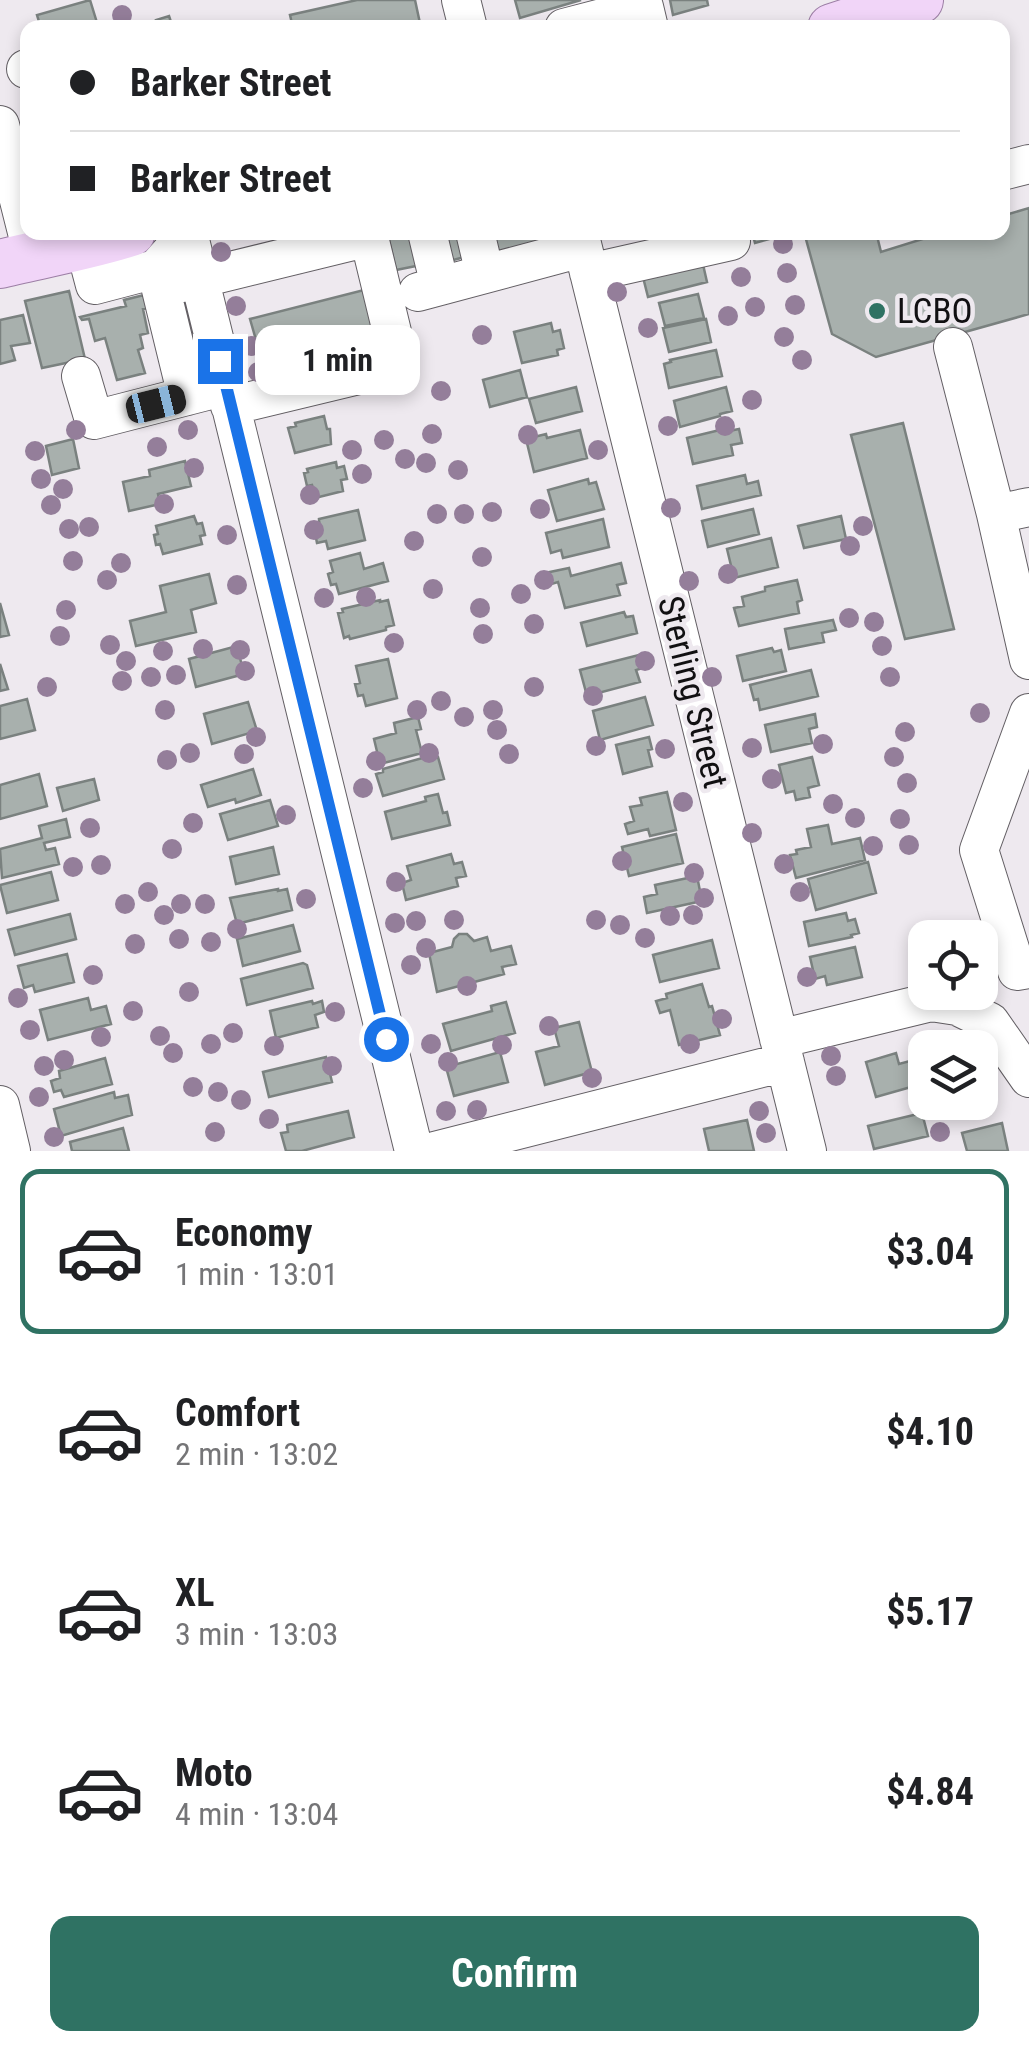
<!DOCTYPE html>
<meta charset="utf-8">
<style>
body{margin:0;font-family:"Roboto Condensed",sans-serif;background:#f2f2f2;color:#202124;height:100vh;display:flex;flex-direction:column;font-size:38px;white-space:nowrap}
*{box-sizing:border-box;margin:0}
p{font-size:32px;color:#757577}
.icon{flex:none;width:55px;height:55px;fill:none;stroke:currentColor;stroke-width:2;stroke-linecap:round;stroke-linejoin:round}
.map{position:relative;height:1151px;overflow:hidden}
.side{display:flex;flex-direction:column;background:#fff;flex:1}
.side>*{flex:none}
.guide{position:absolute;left:20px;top:20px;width:990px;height:220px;border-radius:20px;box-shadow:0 5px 15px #0003;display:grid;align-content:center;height:220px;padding:0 50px;background:#fff}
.fabs{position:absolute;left:908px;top:920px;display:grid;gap:20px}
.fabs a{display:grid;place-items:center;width:90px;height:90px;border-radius:20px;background:#fff;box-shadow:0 5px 15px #0003;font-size:50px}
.end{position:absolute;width:45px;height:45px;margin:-22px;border:12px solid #1a73e8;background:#fff;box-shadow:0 0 0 5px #fff}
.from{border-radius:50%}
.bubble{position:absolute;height:70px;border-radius:20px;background:#fff;box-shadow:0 5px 15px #0003;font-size:32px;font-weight:700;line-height:70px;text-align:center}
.car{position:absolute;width:30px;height:60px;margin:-30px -15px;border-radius:12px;box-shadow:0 0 8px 2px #0007;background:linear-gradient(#222 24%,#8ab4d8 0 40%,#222 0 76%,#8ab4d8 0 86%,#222 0)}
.guide b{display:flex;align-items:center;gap:35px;height:95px;font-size:38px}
.guide b+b{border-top:2px solid #e0e0e0}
.guide i{width:25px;height:25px;background:#202124}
ul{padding:18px 0 0;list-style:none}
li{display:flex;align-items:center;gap:30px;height:165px;margin:0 20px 15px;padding:0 30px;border:5px solid transparent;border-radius:20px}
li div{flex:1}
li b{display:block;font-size:38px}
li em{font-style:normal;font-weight:700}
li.current{border-color:#2f7263}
li>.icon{width:90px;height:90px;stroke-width:1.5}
.action{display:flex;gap:20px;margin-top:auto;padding:20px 50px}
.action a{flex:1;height:115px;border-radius:20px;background:#2f7263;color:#fff;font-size:40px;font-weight:700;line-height:115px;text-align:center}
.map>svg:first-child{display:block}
.building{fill:#a8b0ad;stroke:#7a817f;stroke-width:2.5}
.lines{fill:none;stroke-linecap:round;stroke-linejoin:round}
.minor-casing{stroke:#635f64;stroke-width:40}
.major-casing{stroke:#9c7ea5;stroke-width:50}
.minor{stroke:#fff;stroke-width:38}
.major{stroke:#f1d5f8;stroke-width:48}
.tree{fill:#947e9a}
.route{stroke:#1a73e8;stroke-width:12}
.poi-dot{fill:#2f7263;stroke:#eee9ef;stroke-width:4}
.labels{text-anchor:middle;stroke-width:9;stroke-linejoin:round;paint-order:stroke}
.poi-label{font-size:35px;fill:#111012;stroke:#eee9ef;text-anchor:start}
.street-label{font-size:35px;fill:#111012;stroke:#eee9ef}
</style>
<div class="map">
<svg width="1029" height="1151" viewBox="0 0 1029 1151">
<rect width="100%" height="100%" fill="#eee9ef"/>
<!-- building -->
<path class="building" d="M90,0L98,26L41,28L37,15Z
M357,0H415L421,28H293L290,15Z
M515,0H581L520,18Z
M670,0H707L708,5L673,15Z
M169,16L173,28H158L156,20Z
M1029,208V314L876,357L832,334L804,232H876L881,252L945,232H1002V216Z
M387,232H417L426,264L396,270Z
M432,232H463L468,256L446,262Z
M483,232H543L549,253L491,265Z
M752,232H779L780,236L755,243Z
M702,260L707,282L648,297L643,277Z
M364,290L381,352L268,382L250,319Z
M69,291L85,359L42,368L25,301Z
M698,294L704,318L665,326L659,303Z
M144,295L148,308L143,309L148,333L140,335L143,348L138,350L145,373L117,380L105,338L95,341L89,319L82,320L80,317L126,306L124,300Z
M23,315L30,343L11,346L15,360L0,364V320Z
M706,319L711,342L669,352L663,328Z
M551,323L553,332L560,330L564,348L557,350L558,355L522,363L514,332Z
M716,350L722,376L669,388L664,364L671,362L670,360Z
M520,370L527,397L490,407L483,380Z
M576,387L582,411L536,423L529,399Z
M726,387L732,411L720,414V416L680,427L674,401Z
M324,416L327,429H330L331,444L295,453L288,428L296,426L295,423Z
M903,423L954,629L905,639L851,435Z
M728,428L729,431L739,429L742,443L731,445L733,455L693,464L687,438Z
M580,430L587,458L534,472L526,439L546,434L547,438Z
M73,439L79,468L52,475L46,446Z
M185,461L191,486L158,494L160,504L129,511L123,482L150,476L149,470Z
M336,462L337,468L344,466L347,479L341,480L343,491L315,498L312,485L307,486L304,473L308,472L307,469Z
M745,475L747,484L758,481L761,495L702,509L697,486Z
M588,479L589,484L596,482L604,509L557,521L548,490Z
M753,509L759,534L708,547L702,521Z
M358,510L365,540L328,549L326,541L317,543L315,533L320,532L319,519Z
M194,516L197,524L202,523L205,535L200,536L202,544L163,554L160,544L156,545L154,535L158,534L156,526Z
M841,516L846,539L804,548L798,526Z
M603,519L609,547L563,558L561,550L551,553L546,533Z
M771,538L778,567L734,578L727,549Z
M360,553L364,569L383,563L388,581L339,594L336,584L331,585L328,574L333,572L330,561Z
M621,563L626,583L617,585L620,595L565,608L558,582L548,585L545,573L569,568L571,576Z
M209,574L216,603L191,610L196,632L136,646L130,621L166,612L160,586Z
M797,580L802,600L797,602L799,613L739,626L734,608L744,606L742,597L765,591V587Z
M380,600V602L388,600L394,625L386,627V630L350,639L349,636L344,638L338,613L343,612L342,609Z
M0,603L9,635L0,637Z
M624,612L626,617L633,616L637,633L587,646L581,623Z
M833,620L836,630L822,633L824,642L789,649L785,629Z
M237,646L244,674L196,687L189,659Z
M772,648L774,652L781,650L786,671L743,681L737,656Z
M639,655L643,668L636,670L640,682L587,696L580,670Z
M388,659L397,698L366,706L363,695L358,696L355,684L360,683L356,666Z
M0,664L8,689L0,691Z
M811,670L818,696L760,710L758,699L754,700L750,685Z
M645,697L653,725L600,740L593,711Z
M27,699L35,730L0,739V706Z
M248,702L257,731L212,744L204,714Z
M815,714L817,727L809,729L812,743L771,752L765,725Z
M418,717L421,729L416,730L422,753L380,764L374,739L396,733L394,723Z
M649,737L652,749L648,750L652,766L623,774L616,745Z
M426,757L427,760L438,757L444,779L383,796L376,774L383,772V769Z
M812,757L819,785L808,788L810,797L796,800L794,791L786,793L779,765Z
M253,769L261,795L236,803L235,799L208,807L201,785Z
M39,774L47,806L0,819V785Z
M94,779L99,800L63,811L57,788Z
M667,792L676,830L650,836L648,829L628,834L625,824L634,821L630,807L642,805L640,798Z
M438,794L443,813L447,812L450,825L392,839L385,812L426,801L425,797Z
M270,800L278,826L228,840L220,814Z
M66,819L70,837L44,843L46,850L55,848L59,864L2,878L0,849L42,838L39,826Z
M828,825L832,844L860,838L865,860L796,878L790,855L797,854L796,850L811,847L807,829Z
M676,834L683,863L629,876L622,847Z
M273,847L279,874L236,884L230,857Z
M451,854L454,864L462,862L466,876L456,878L458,886L406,900L402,883L411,880L407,866Z
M868,862L876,893L816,910L808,879Z
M51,872L58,900L7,913L0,885Z
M697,876L702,901L647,913L644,897L657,894L655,885Z
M278,889V891L287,889L292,910L237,924L230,898Z
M846,913L848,921L855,919L859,933L851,935L852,937L809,946L804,922Z
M70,914L76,939L15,955L8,930Z
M293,925L300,951L243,966L237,939Z
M459,934H467L474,941L487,937L491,951L511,946L516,964L502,967L504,974L437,992L429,953L452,947L454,939Z
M712,940L719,968L660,982L653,955Z
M855,947L862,977L827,985L825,976L815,979L810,957Z
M67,954L74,982L35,992L33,985L24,988L18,966Z
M303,963L307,965L313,988L247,1005L241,979Z
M702,984L709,1007L712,1006L720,1035L679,1045L670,1010L660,1013L656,1001L667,998L666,994Z
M88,998L91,1010L106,1006L111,1024L48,1040L40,1010Z
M312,1001L313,1004L322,1001L324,1012L315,1015L318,1027L276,1038L270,1011Z
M506,1002L515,1033L451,1051L443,1024L492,1011L491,1006Z
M579,1022L592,1072L545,1085L536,1052L559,1046L554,1028Z
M985,1046L993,1077L980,1080L979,1048Z
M500,1052L508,1082L454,1096L446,1067Z
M896,1053L899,1064L921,1058L925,1083L876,1097L866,1062Z
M326,1057L332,1082L269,1097L263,1072Z
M105,1058L112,1084L64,1097L61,1090L54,1092L51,1081L60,1078L59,1071Z
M114,1092L115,1098L128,1095L132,1115L61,1136L54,1109Z
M348,1111L354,1137L302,1151H286L281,1133L288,1132L287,1125Z
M922,1113L928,1136L874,1149L868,1126Z
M747,1120L754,1151H709L704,1129Z
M1002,1123L1008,1151H967L962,1133Z
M123,1128L129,1151H72L70,1142Z"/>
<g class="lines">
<!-- minor casing -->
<g class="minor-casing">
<path id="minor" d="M461,0L468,28
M564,28L644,7L649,28
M26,69H28
M0,125L33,256
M1002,171L1029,164
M188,232L414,1151
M427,232L440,286
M475,232L485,274
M579,232L807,1151
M85,247L95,285L156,269
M589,273L731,241L729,232
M161,288L369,237L400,365L230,406
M418,292L582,248
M953,347L996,514L1029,507
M81,376L94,420L226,386
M187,396L156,269L188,233
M996,514L1029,660
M1029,713L979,850L1017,971L1029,969
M779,1039L931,1002L957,1006L990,1022L1029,1078
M0,1105L11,1151
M435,1151L785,1062"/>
</g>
<!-- major casing -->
<g class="major-casing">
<path id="major" d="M832,28L919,0
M0,264C44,253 88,246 131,232"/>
</g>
<!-- minor -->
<use href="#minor" class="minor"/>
<!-- major -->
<use href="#major" class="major"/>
</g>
<!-- trees -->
<g class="tree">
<circle cx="122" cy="15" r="10"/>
<circle cx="783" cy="244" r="10"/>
<circle cx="221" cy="252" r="10"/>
<circle cx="787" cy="273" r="10"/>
<circle cx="741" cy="277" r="10"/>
<circle cx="617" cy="292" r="10"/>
<circle cx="795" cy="305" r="10"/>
<circle cx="236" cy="306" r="10"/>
<circle cx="755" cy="307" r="10"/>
<circle cx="728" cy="316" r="10"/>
<circle cx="648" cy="328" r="10"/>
<circle cx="482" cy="335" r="10"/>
<circle cx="784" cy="337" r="10"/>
<circle cx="251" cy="346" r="10"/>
<circle cx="802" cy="360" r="10"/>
<circle cx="258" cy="372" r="10"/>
<circle cx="441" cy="391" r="10"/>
<circle cx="752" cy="400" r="10"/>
<circle cx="668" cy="426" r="10"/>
<circle cx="725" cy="426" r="10"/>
<circle cx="76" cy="430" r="10"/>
<circle cx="188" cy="430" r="10"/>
<circle cx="432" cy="434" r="10"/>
<circle cx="528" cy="435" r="10"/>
<circle cx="384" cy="440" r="10"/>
<circle cx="157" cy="447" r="10"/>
<circle cx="352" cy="450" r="10"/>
<circle cx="598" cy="450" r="10"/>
<circle cx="35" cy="451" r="10"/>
<circle cx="405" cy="459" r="10"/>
<circle cx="426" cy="463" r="10"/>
<circle cx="194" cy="468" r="10"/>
<circle cx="458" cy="470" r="10"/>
<circle cx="362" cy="474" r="10"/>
<circle cx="41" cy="479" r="10"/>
<circle cx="63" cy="489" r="10"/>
<circle cx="310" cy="495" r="10"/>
<circle cx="164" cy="504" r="10"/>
<circle cx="51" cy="505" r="10"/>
<circle cx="671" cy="508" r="10"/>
<circle cx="540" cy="509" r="10"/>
<circle cx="492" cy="512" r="10"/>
<circle cx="437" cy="514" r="10"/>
<circle cx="464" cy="514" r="10"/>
<circle cx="863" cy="526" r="10"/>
<circle cx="89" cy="527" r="10"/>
<circle cx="69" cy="529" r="10"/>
<circle cx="314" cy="530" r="10"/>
<circle cx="227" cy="535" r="10"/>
<circle cx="414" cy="541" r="10"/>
<circle cx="850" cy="546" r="10"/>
<circle cx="482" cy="557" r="10"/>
<circle cx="73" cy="561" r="10"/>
<circle cx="121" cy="563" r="10"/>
<circle cx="728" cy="574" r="10"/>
<circle cx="107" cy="580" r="10"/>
<circle cx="544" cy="580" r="10"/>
<circle cx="689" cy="581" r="10"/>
<circle cx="237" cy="585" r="10"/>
<circle cx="433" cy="589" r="10"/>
<circle cx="521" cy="594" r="10"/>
<circle cx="366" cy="597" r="10"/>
<circle cx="324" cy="598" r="10"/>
<circle cx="480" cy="608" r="10"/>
<circle cx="66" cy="610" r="10"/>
<circle cx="849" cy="618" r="10"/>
<circle cx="874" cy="622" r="10"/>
<circle cx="534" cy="624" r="10"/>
<circle cx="483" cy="634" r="10"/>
<circle cx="60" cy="636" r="10"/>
<circle cx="394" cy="643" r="10"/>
<circle cx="110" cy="645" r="10"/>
<circle cx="882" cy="646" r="10"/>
<circle cx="203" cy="649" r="10"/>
<circle cx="240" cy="650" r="10"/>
<circle cx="163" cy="651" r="10"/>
<circle cx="126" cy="661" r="10"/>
<circle cx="645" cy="661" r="10"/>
<circle cx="245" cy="671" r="10"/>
<circle cx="176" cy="675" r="10"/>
<circle cx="151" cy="677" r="10"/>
<circle cx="712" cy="677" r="10"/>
<circle cx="890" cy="677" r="10"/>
<circle cx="122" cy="681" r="10"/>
<circle cx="47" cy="687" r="10"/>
<circle cx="534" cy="687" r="10"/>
<circle cx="593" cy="696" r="10"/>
<circle cx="441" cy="701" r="10"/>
<circle cx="165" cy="710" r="10"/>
<circle cx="417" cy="710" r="10"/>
<circle cx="493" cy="710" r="10"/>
<circle cx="980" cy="713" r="10"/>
<circle cx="464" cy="717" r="10"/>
<circle cx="497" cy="730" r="10"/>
<circle cx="905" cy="732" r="10"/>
<circle cx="256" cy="737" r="10"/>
<circle cx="823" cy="744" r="10"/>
<circle cx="596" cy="746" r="10"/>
<circle cx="752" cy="748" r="10"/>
<circle cx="665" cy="749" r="10"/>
<circle cx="190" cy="753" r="10"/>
<circle cx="429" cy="753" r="10"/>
<circle cx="244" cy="754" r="10"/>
<circle cx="509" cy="754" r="10"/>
<circle cx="894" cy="757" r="10"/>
<circle cx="167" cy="760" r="10"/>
<circle cx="376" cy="761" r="10"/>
<circle cx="772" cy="779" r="10"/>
<circle cx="907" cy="783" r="10"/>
<circle cx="363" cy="788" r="10"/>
<circle cx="683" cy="802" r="10"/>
<circle cx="833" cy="804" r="10"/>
<circle cx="286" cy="815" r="10"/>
<circle cx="855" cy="818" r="10"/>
<circle cx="900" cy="819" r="10"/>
<circle cx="193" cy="823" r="10"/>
<circle cx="90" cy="828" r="10"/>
<circle cx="752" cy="833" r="10"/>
<circle cx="909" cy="845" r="10"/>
<circle cx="873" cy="846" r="10"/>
<circle cx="172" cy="849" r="10"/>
<circle cx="622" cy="861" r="10"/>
<circle cx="784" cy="864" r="10"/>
<circle cx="101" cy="865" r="10"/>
<circle cx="73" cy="867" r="10"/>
<circle cx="694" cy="873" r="10"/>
<circle cx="396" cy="882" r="10"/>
<circle cx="148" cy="892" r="10"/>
<circle cx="800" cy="892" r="10"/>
<circle cx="704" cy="898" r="10"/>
<circle cx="306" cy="899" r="10"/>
<circle cx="125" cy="904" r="10"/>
<circle cx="181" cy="904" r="10"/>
<circle cx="205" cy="904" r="10"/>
<circle cx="164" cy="915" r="10"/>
<circle cx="693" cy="915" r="10"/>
<circle cx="670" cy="916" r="10"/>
<circle cx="454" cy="920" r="10"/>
<circle cx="596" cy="920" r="10"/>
<circle cx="416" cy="921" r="10"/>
<circle cx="395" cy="923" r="10"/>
<circle cx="620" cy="925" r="10"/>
<circle cx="237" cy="929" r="10"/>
<circle cx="645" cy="938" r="10"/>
<circle cx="179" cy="939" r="10"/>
<circle cx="211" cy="942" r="10"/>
<circle cx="135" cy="944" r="10"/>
<circle cx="426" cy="948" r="10"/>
<circle cx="411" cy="965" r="10"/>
<circle cx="93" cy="975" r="10"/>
<circle cx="807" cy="977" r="10"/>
<circle cx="467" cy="986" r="10"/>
<circle cx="189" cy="992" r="10"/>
<circle cx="18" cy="998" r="10"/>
<circle cx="133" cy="1011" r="10"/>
<circle cx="335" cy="1012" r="10"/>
<circle cx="722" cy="1019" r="10"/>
<circle cx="549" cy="1026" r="10"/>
<circle cx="30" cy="1030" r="10"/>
<circle cx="233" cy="1033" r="10"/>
<circle cx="160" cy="1036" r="10"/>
<circle cx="101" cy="1037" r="10"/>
<circle cx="211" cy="1044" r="10"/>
<circle cx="431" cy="1044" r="10"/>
<circle cx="690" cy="1044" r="10"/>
<circle cx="502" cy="1045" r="10"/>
<circle cx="274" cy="1046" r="10"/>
<circle cx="173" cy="1053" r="10"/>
<circle cx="831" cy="1056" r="10"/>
<circle cx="64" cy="1060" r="10"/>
<circle cx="448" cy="1062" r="10"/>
<circle cx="44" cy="1066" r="10"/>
<circle cx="332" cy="1066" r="10"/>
<circle cx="836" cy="1076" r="10"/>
<circle cx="592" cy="1078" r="10"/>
<circle cx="193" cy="1087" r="10"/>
<circle cx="218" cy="1092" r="10"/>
<circle cx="39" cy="1097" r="10"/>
<circle cx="241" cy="1100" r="10"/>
<circle cx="477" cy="1110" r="10"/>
<circle cx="446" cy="1111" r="10"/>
<circle cx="759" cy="1111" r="10"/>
<circle cx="269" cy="1119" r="10"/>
<circle cx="215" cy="1132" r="10"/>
<circle cx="940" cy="1132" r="10"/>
<circle cx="766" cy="1133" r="10"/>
<circle cx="54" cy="1137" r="10"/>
</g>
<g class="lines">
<!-- route -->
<path class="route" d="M220,361L386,1039"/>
</g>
<!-- markers -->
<circle class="poi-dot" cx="877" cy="311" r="10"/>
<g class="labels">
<!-- poi labels -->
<g class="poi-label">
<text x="897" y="323">LCBO</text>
</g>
<!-- street labels -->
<g class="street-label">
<text transform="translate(693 692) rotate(76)" y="12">Sterling Street</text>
</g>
</g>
</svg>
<div class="fabs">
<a><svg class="icon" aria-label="locate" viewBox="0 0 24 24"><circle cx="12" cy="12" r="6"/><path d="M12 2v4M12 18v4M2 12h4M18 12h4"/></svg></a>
<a><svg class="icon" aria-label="layers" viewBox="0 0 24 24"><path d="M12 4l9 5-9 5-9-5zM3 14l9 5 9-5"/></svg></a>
</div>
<i class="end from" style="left:386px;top:1039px"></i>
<i class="end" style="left:220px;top:361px"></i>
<div class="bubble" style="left:255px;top:325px;width:165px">1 min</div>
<i class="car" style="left:156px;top:404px;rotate:76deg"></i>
<div class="guide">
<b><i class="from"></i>Barker Street</b>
<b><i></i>Barker Street</b>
</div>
</div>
<section class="side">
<ul>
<li class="current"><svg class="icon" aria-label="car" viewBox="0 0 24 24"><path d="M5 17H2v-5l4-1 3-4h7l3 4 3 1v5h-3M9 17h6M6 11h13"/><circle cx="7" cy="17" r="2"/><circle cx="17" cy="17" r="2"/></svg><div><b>Economy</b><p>1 min · 13:01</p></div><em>$3.04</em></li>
<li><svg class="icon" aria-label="car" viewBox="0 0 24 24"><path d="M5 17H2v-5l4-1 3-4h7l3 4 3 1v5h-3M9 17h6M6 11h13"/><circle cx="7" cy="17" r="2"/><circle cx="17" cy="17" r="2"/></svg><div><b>Comfort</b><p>2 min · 13:02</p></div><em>$4.10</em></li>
<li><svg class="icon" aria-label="car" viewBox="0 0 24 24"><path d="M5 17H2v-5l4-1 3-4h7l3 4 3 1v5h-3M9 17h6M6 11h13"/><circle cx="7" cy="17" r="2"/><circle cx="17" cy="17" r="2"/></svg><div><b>XL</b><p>3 min · 13:03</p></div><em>$5.17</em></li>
<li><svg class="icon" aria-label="car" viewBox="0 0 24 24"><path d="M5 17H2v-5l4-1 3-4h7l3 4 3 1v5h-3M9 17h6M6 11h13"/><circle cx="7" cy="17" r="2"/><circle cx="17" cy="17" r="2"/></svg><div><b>Moto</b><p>4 min · 13:04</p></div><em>$4.84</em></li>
</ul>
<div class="action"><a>Confirm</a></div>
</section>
